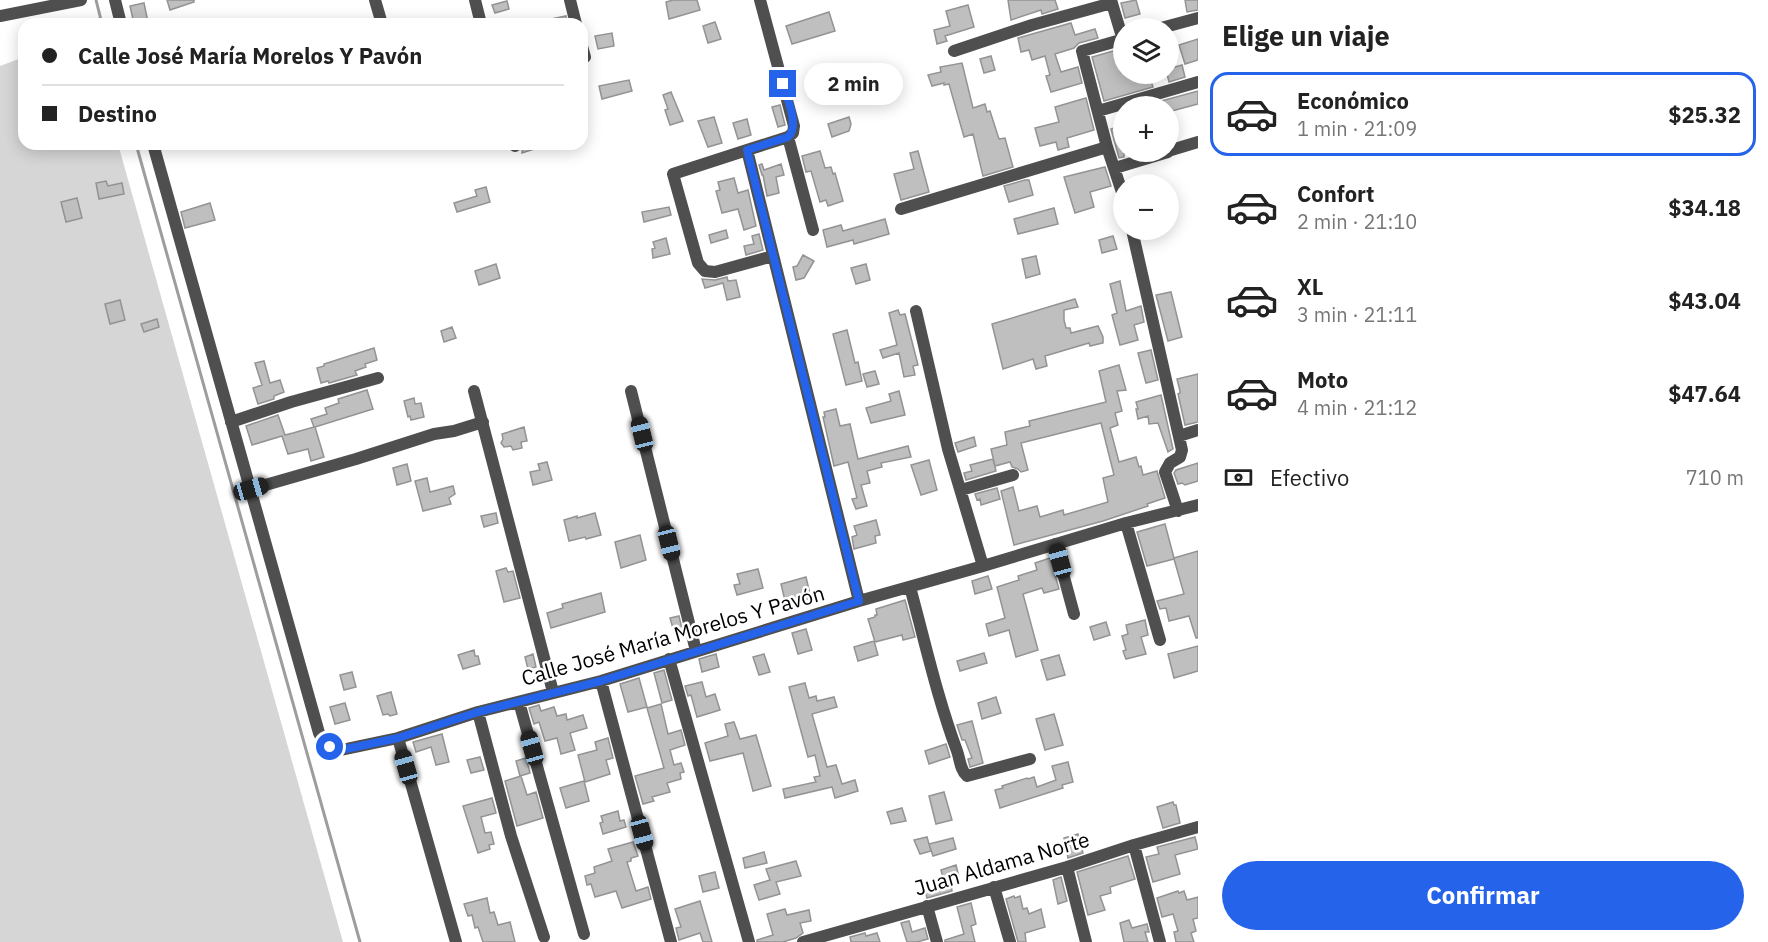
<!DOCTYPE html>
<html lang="es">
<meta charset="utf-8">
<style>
body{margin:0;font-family:"IBM Plex Sans",sans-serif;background:#f6f6f6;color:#222;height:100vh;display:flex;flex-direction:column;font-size:22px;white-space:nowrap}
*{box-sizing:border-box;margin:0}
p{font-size:20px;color:#767676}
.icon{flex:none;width:33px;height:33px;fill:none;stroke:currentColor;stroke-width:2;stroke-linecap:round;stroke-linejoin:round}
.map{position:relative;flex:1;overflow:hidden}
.details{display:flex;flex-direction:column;background:#fff;width:570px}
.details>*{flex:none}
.top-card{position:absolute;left:18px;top:18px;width:570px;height:132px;border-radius:18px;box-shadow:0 3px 15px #0003;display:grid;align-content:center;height:132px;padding:0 24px;background:#fff}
.fabs{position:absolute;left:1113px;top:18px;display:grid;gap:12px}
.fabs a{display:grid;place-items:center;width:66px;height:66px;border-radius:50%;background:#fff;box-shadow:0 3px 15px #0003;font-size:30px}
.end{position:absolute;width:27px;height:27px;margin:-14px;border:8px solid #2563eb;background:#fff;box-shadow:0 0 0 3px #fff}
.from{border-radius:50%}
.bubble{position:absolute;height:42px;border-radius:21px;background:#fff;box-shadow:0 3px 15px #0003;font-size:20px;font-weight:700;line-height:42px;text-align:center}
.car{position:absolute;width:18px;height:36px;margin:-18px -9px;border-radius:8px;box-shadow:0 0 4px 2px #0007;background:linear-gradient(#222 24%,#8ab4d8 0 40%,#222 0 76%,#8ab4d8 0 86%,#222 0)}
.top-card b{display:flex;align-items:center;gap:21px;height:57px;font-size:22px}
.top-card b+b{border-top:2px solid #e0e0e0}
.top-card i{width:15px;height:15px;background:#222}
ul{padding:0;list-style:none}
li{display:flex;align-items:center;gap:18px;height:84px;margin:0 12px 9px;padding:0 12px;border:3px solid transparent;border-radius:18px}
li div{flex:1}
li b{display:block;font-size:22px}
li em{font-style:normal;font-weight:700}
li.current{border-color:#2563eb}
li>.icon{width:54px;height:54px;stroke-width:1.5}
h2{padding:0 24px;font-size:27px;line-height:72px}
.pay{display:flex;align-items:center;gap:15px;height:66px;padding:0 24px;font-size:22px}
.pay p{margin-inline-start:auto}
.cta{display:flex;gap:12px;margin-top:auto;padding:12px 24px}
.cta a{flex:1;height:69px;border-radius:36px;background:#2563eb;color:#fff;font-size:24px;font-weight:700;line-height:69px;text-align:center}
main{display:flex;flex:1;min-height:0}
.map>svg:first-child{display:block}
.green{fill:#d6d6d6}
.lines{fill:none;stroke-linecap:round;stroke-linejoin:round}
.stream{stroke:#9d9d9d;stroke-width:3}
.building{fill:#bfbfbf;stroke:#939393;stroke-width:1.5}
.street{stroke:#4f4f4f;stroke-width:12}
.route{stroke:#2563eb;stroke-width:8}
.labels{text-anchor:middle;stroke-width:5;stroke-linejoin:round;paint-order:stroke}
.street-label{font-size:21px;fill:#000;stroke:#fff}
</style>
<main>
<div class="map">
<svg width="1198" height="942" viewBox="0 0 1198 942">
<rect width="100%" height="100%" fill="#fff"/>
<!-- green -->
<path class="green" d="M24,57V144H118L343,942H0V66Z"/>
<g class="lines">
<!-- stream -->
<path class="stream" d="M96,0L102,24
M136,144L360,942"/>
</g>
<!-- building -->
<path class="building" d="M167,0H194V2L170,10Z
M673,0H697L700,10L669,19L666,2Z
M1008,0H1055L1058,9L1042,14L1041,10L1011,20Z
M1136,0L1140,14L1125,18L1121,3Z
M1185,0H1198V10L1187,12Z
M507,1L509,9L495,13L492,5Z
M144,3L148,22L134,24L130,6Z
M968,5L974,27L945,36L947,41L937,44L934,30L950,26L946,11Z
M829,12L835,31L792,44L786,26Z
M566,16L567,24H547L546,20Z
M715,22L721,39L708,43L703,26Z
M1071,23L1075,35L1095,29L1098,38L1079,43L1074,48L1055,54L1061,72L1078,67L1082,83L1051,92L1046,76L1050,75L1045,56L1032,60L1029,50L1021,52L1018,38Z
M612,33L614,46L598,49L595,36Z
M1198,39V60L1185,64L1179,45Z
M1124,48V74H1149L1153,87L1104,101L1092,57Z
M991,56L995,70L984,73L980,59Z
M962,63L973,108L985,104L987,112L990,111L999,139L1005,138L1013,167L983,176L973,134L964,137L949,84L944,85V83L932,86L928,75L941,72L940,67Z
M1182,65L1185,77L1169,82L1167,74L1168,69Z
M629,80L632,91L602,99L599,86Z
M1198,91V104L1168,112V106H1143Z
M671,92L683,121L670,125L665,110L668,109L663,95Z
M1086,98L1094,130L1067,138L1069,147L1058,150L1056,142L1040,146L1035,128L1059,122L1055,107Z
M780,105L785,125L778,127L772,107Z
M714,117L722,143L708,147L698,121Z
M849,117L851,124L849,131L832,137L828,124Z
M747,119L751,135L738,139L733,123Z
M1124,125V157L1119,158L1111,129Z
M523,144H544V146L522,153Z
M820,151L825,168L831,167L833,174L835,173L843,201L828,206L826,200L820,202L811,171L806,172L802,156Z
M918,151L929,192L901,200L894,174L914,169L910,153Z
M762,164L764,170L781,164L784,175L776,177L779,193L767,196L763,175H762L759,165Z
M1105,167L1111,186L1090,192L1094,207L1075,213L1064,177Z
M734,178L738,193L748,190L756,226L744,230L738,209L722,213L716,191L720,190L718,182Z
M1025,180H1029L1033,195L1009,202L1004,186Z
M106,181L108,186L122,183L124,194L99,199L96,183Z
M486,187L490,202L457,212L454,203L477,196L475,190Z
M77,198L82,218L66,222L61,202Z
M210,203L215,220L185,228L181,212Z
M669,207L671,215L644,222L642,212Z
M1054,208L1058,224L1018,234L1014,219Z
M885,219L889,234L854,244L853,240L827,247L823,230L841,225L843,231Z
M726,230L728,238L711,243L709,235Z
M759,234L763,250L746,255L744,246L754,244L752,236Z
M1113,236L1117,249L1102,253L1099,240Z
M666,238L670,254L653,258L652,249L655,248L653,242Z
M803,255L814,261L804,278L796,280L793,267L797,266Z
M1036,256L1040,274L1026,278L1022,259Z
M496,264L500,278L479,285L475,271Z
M866,264L870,280L856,284L851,268Z
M727,277L728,281L736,280L740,297L727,300L723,283L705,288L702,279L715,280Z
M1120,281L1126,311L1141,306L1144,322L1134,325L1138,340L1120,345L1112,315L1117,313L1110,284Z
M1171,292L1182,337L1168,341L1156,295Z
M1075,299L1078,307L1064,310V320L1066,328H1070L1071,333L1098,326L1103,337V343L1090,346L1089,343L1045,356L1047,366L1036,369L1033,359L1003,369L992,324Z
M120,300L125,320L110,324L105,304Z
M898,310L900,315L905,314L918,365L913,366L915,375L904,377L899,353L883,358L880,350L897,345L889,313Z
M157,319L159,327L144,332L141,324Z
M452,327L456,338L444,342L441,331Z
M847,330L855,363L858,362L862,381L846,385L833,334Z
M374,348L377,360L365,364L366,367L355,371L357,375L329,383L328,381L321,383L317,368L324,366V364Z
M1151,350L1158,380L1146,383L1138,353Z
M264,361L270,383L280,380L284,392L274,396V399L258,404L253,388L262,385L255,363Z
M1119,365L1126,390L1117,391L1122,411L1115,413L1118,425L1110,428L1119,462L1136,457L1139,467L1141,466L1143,475L1157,471L1165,498L1147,504L1148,506L1103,521L1014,545L1001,491L1013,487L1019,511L1037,506L1040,517L1063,510L1064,515L1108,502L1103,478L1114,475L1101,423L1021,443L1028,470L1021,472L1018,469L1012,467L1010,462L995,466L991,449L1007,445L1005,432L1030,426L1029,421L1106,402L1099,371Z
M875,371L879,384L867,387L863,374Z
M1198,374V422L1185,425L1178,394L1180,393V391L1177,379Z
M367,390L373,409L315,427L324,457L311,461L308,449L288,454L282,436L252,445L246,426L278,415L285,435L293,433L314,427L311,419L327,414L325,408L339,403L338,399Z
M899,391L905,415L871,423L866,408L891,401L889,394Z
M1161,395L1173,449L1168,452L1158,423L1149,424L1148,416L1138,419L1136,409H1138L1136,402Z
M414,398L415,404L421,403L424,417L411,420L410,416L408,417L404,401Z
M836,409L840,426L850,424L858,459L908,446L911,457L881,463L882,467L867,471L870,483L861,485L867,506L856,509L852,499L857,498L848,462L834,466L823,417H825L824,412Z
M524,427L527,441L521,442L522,448L513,450L511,446L504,447L501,443L503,439L502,434Z
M974,437L976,446L958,452L955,443Z
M993,459L996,471L966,480L964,473L972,471L970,465Z
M929,460L937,490L921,495L911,465Z
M547,462L552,480L533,485L530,472L540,470L538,464Z
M1198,463V481L1185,485L1182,483L1178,484L1174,473L1176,470Z
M407,464L411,481L397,485L393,468Z
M427,478L430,492L453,486L455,494L449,498L451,504L423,511L415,481Z
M997,488L1000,499L981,505L980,499L977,500L975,494Z
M496,513L498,523L484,527L481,516Z
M595,513L601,535L586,539L585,537L569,541L564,520L577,516V518Z
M876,520L880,535L875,536L876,543L854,549L852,537L857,535L854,526Z
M1165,524L1174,558L1198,551V638H1196L1189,616L1169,621L1166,608L1160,609L1157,601L1184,594L1174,559L1147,566L1137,532Z
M640,535L646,560L621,568L615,542Z
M1050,558L1059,589L1044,593L1042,588L1023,594L1038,650L1016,657L1009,630L989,636L986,624L1005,618L997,587L1019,580L1018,576L1037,570L1035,563Z
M506,568L508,572L513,571L520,598L504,602L496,571Z
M758,569L763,588L737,595L734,585L740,584L737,574Z
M988,576L992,589L975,594L972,581Z
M806,577L811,598L786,605L781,584Z
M601,593L605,612L551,628L547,613L563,608L562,604Z
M905,600L915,637L903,640L902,635L875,642L868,619L875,617V615H877L876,609Z
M679,616L683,633L675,635L670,618Z
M1145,620L1148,635L1141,637L1146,654L1126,659L1123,651L1126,650L1122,636L1128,634L1126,625Z
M1106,622L1110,635L1094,640L1090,627Z
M806,629L812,650L798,654L792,633Z
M874,641L878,655L858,661L854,647Z
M1198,646V671L1174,678L1168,654Z
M474,650L475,656H478L480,664L463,669L458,655Z
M984,653L987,663L960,671L957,661Z
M533,654L536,667L528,669L525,657Z
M716,654L719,667L702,672L699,659Z
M764,654L770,672L759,675L753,657Z
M1059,655L1065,675L1047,680L1041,660Z
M664,670L672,700L662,703L654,673Z
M352,672L356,687L344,690L340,675Z
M639,678L647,707L628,712L620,684Z
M702,682L706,697L715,694L720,710L697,717L691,695L688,696L685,686Z
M805,683L809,698L816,696L817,701L834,697L837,707L812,714L827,767L836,765L842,784L855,780L858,791L835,798L832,787L785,798L783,789L816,782L814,777L820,776L815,755L808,757L789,687Z
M391,692L397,714L390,716L388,714L383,715L377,696Z
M996,697L1001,713L982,719L978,703Z
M345,703L350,720L335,724L330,707Z
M661,704L668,734L681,730L685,745L670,750L674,765L681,763L684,772L680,773L681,779L667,783L670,792L652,797L654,801L643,804L635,776L664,768L647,708Z
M539,705L541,711L554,707L557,716L566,714L567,720L583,715L587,728L570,733L575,750L561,754L557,738L545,741L539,722L534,724L529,708Z
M1054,714L1063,745L1045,750L1036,719Z
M972,721L983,763L970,767L968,759L972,758L965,740H962L957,725Z
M734,722L740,739L756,735L771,786L753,791L743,753L710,761L705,743L728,736L725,724Z
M442,734L449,762L436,765L431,747L416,752L413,742Z
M608,738L613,758L606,760L610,774L585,782L578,755L597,750L595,742Z
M946,744L950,757L929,764L925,751Z
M480,757L484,770L471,773L467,760Z
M526,758L530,773L520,776L516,761Z
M1068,762L1073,782L1062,785L1063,788L1000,808L995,790L1003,788L1002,786L1027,778L1028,779L1034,777L1037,787L1056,780L1052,766Z
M521,776L527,795L536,792L543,818L517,826L505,781Z
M584,781L589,801L566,808L560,788Z
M944,792L952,820L936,824L929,796Z
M492,798L496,813L481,817L485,833L491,832L494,844L489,845L490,849L478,853L463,806Z
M1173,802L1174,805H1176L1180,823L1163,828L1157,807Z
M902,808L906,821L891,824L887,812Z
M618,811L620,821L624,820L626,827L603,834L600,823L603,822L601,816Z
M1078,834L1083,853L1068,858L1064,838Z
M927,837L931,851L920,854L914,840Z
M1195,837L1198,849L1175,855L1180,874L1153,882L1146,857L1159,854L1157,847Z
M953,838L956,849L933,856L929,844Z
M633,842L638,856L631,858V861L627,862L636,891L648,887L651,899L622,908L616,891L595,897L591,884L587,885L585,876L595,873L594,867L612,861L608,849Z
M764,852L767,863L745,868L743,858Z
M1128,856L1135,879L1110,887L1111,893L1100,896L1105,910L1088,915L1077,872Z
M796,861L801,876L776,882L780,894L759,900L754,885L770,880L766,869Z
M956,865L959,877L944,882L941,870Z
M715,872L719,888L703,892L699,876Z
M1061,877L1067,901L1058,904L1053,880Z
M951,884L952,891L927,898L925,891Z
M1178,891L1179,893L1184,891L1187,900L1198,897V918L1193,919L1196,931L1191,933L1194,942H1176L1174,932L1178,931L1173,914L1162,917L1157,898Z
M1014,896L1015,898L1020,896L1023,909L1027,908L1029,914L1041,909L1045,927L1025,933L1026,942H1018L1006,899Z
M487,898L490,913L494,912L498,925L510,922L515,942H483L478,927L475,928L472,915L468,916L464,904Z
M700,901L712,942H703L700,933L679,940L676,928L681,927L675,909Z
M971,903L976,924L971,926L975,942H945V940L964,934L957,907Z
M785,909L787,915L809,910L811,921L800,923L803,933L796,938L783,942H757V940L773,935L767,914Z
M1129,920L1132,928L1147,924L1149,932H1145L1148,942H1124L1120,923Z
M909,921L912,932L925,928L928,939L917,942H907L901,923Z
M865,933L866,936L877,933L880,942H851L850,937Z"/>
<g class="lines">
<!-- street -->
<path class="street" d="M115,0L121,24
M375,0L382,24
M475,0L481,24
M570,0L576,24
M760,0L794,126L793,133L788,137L747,150L859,601
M1111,0L1123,40
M0,16L81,0
M1161,28L1198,18
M1124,39L1082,51L1107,147L1124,198
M582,46L585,57
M954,51L1032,25L1112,3
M1098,111L1198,82
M788,137L813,230
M153,144L319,733C324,744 329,748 341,750L398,738L478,712L601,681L859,601L983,566L1126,523L1198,505
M515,144V146
M747,150L673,174L698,263L705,271L715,272L773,256
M1168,151L1198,142
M1115,168L1168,152
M901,209L1107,147
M1132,230L1182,450L1180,457L1170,463L1165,472L1178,511
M916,311L948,449L983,566
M474,391L553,692
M631,391L696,651
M231,422L291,402L378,378
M1179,436L1198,430
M251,489L356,459L434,434L454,431L483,422
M961,490L1013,475
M1126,523L1160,640
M1055,544L1074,614
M910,587C925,642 937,697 957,751C960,759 960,770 967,776L1030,759
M669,659L749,942
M601,681L671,942
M519,702L584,934
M478,712L511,836L544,937
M398,738L456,942
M1134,845L1160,942
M1067,867L1086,942
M994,887L1010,942
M927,906L937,942
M803,942L1067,867L1134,845L1198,827"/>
</g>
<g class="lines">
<!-- route -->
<path class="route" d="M330,747L341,750L398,738L478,712L601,681L859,601L747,150L788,137C800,127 787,98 783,84"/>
</g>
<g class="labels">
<!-- street labels -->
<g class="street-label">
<text transform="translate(673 636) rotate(-16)" y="7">Calle José María Morelos Y Pavón</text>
<text transform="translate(1002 864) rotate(-16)" y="7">Juan Aldama Norte</text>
</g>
</g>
</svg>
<div class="fabs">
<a><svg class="icon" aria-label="layers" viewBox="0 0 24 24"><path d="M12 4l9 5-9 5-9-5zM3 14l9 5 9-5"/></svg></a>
<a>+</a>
<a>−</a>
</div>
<i class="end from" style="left:330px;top:747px"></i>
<i class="end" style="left:783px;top:84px"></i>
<div class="bubble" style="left:804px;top:63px;width:99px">2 min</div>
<i class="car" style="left:642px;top:434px;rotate:346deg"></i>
<i class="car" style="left:251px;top:489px;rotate:74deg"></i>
<i class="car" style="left:669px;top:543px;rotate:166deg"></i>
<i class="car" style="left:1060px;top:561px;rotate:345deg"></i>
<i class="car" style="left:532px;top:748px;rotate:344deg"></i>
<i class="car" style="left:406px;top:767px;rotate:344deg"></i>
<i class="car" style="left:642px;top:833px;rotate:165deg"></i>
<div class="top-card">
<b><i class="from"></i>Calle José María Morelos Y Pavón</b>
<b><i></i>Destino</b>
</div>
</div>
<section class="details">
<h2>Elige un viaje</h2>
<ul>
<li class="current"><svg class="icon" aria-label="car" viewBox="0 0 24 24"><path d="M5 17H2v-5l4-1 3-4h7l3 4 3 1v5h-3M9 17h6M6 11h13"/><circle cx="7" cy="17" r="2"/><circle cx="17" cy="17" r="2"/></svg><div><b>Económico</b><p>1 min · 21:09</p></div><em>$25.32</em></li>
<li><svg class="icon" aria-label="car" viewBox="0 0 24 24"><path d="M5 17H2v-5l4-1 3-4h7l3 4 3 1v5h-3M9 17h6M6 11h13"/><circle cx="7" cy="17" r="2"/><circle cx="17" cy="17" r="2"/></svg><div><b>Confort</b><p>2 min · 21:10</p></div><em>$34.18</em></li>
<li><svg class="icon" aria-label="car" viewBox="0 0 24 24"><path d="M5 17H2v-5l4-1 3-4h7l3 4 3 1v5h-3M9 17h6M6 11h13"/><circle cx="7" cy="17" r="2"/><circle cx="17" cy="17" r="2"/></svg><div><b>XL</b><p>3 min · 21:11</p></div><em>$43.04</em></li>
<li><svg class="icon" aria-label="car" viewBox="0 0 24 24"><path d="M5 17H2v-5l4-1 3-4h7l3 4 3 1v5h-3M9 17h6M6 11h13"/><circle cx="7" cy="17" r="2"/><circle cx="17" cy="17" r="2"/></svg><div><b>Moto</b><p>4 min · 21:12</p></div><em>$47.64</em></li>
</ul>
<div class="pay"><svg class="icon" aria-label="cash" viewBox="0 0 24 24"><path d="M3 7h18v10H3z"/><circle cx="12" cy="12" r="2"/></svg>Efectivo<p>710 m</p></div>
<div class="cta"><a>Confirmar</a></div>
</section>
</main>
